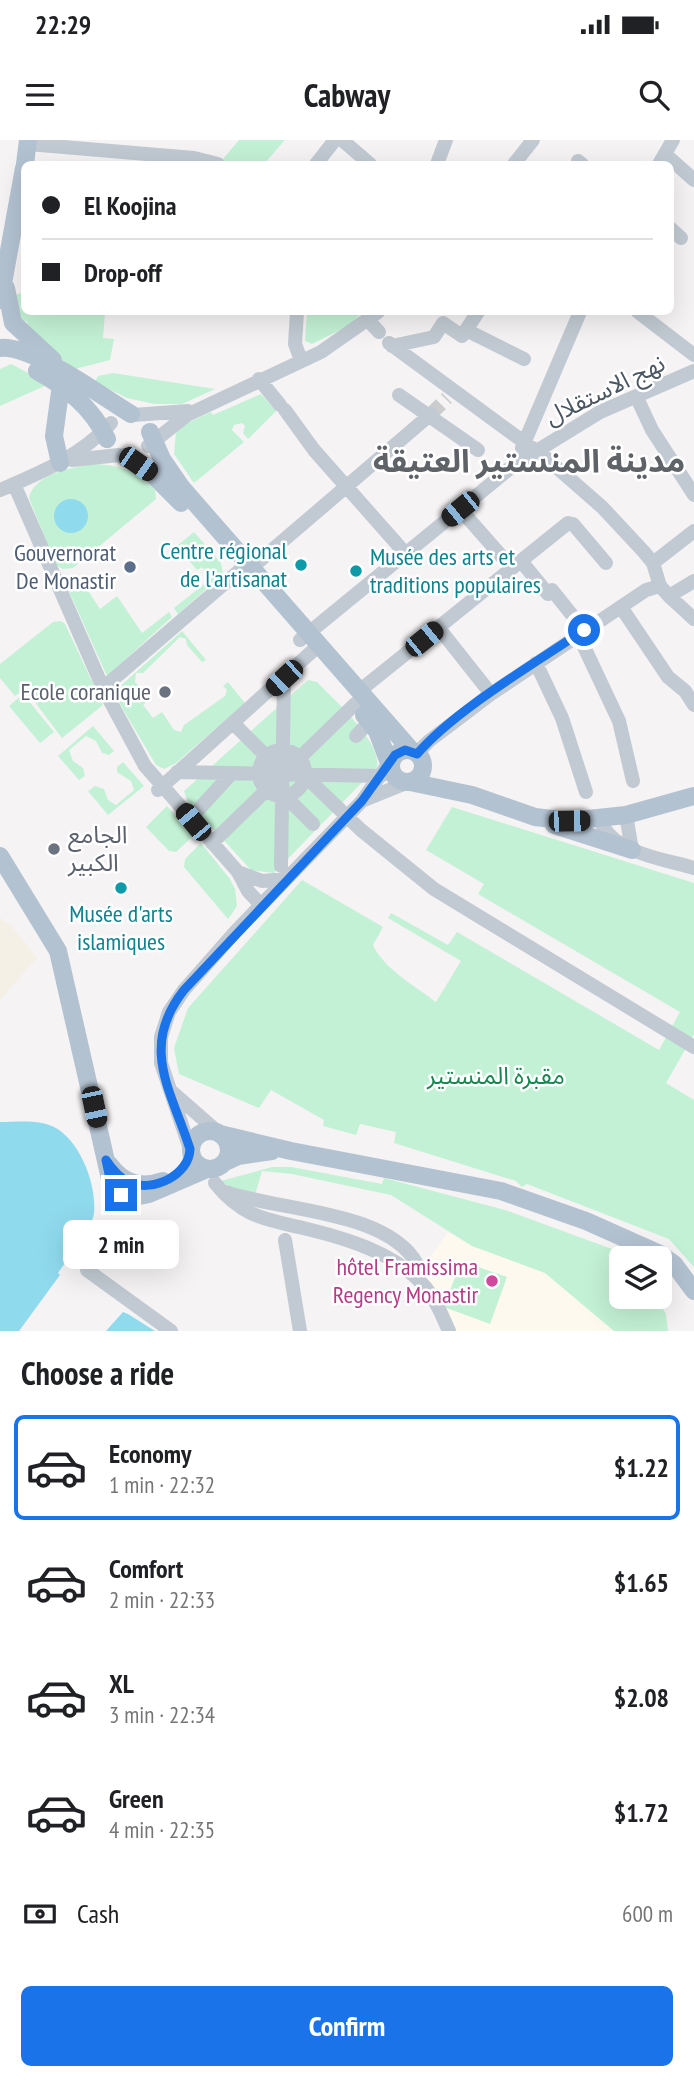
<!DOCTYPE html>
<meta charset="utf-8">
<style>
body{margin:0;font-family:"PT Sans Narrow","Noto Sans Arabic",sans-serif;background:#f2f2f2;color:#202124;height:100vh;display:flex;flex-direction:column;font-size:26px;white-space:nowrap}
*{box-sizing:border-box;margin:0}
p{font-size:23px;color:#757577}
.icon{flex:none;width:38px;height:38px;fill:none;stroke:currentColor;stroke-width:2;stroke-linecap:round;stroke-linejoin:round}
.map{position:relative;height:1191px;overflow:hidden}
.panel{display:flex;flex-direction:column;background:#fff;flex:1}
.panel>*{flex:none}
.guide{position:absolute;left:21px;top:21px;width:653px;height:154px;border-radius:10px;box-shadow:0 7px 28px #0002;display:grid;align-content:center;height:154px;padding:0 21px;background:#fff}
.tools{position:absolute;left:609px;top:1106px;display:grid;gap:14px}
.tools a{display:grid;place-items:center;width:63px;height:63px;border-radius:10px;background:#fff;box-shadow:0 7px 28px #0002;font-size:35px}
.end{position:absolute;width:32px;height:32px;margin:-16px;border:9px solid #1a73e8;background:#fff;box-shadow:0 0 0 4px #fff}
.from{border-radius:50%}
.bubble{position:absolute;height:49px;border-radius:10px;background:#fff;box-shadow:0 7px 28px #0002;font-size:23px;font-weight:700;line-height:49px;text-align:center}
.car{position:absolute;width:21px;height:42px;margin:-21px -10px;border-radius:9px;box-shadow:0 0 5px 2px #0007;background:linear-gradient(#222 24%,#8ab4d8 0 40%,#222 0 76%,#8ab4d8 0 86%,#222 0)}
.guide b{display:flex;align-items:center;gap:24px;height:66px;font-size:26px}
.guide b+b{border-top:2px solid #e0e0e0}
.guide i{width:18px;height:18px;background:#202124}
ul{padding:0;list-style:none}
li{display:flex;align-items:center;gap:21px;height:105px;margin:0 14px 10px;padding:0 7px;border:4px solid transparent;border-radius:10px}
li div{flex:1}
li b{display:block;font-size:26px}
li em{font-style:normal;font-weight:700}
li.on{border-color:#1a73e8}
li>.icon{width:63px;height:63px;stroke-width:1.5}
h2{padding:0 21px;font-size:32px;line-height:84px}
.pay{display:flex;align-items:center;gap:18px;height:77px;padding:0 21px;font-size:26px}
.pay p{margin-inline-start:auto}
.primary-button{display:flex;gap:14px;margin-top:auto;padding:14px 21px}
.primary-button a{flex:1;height:80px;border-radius:10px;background:#1a73e8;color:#fff;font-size:28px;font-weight:700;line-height:80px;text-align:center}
.status{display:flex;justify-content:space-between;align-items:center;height:49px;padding:0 35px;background:#fff;direction:ltr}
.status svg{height:19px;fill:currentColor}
header{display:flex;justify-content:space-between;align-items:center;height:91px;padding:0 21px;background:#fff;font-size:32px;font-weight:700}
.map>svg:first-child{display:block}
.commercial{fill:#fdf9ef}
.green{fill:#c3f1d5}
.sand{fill:#f5f0e5}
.water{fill:#90daee}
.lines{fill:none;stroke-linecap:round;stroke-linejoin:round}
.minor-tunnel{stroke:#caccce;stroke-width:14;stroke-dasharray:14 7;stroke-linecap:butt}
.minor{stroke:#c1cad2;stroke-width:14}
.major{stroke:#b3c2d1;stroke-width:18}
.route{stroke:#1a73e8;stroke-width:9}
.culture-dot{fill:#0f9aa8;stroke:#fff;stroke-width:2.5}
.service-dot{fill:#5c6f8a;stroke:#fff;stroke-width:2.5}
.worship-dot{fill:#6b7280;stroke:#fff;stroke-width:2.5}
.hotel-dot{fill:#d1479c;stroke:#fff;stroke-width:2.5}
.labels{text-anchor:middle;stroke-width:5;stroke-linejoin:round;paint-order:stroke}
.street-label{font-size:24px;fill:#4a5661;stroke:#fff}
.culture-label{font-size:24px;fill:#0d838f;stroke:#fff;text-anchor:end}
.service-label{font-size:24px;fill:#4e5e75;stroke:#fff;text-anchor:end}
.worship-label{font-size:24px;fill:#5b616d;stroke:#fff;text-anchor:end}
.park-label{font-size:24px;fill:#17864f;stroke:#fff}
.hotel-label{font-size:24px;fill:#b23c85;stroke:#fff;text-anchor:end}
.district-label{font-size:32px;font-weight:bold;fill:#5f6368;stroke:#fff}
</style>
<div class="status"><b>22:29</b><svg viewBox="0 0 49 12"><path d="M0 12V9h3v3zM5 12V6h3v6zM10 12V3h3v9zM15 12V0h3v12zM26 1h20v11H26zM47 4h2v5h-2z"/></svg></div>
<header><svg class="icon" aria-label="menu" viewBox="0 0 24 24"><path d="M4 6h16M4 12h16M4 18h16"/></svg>Cabway<svg class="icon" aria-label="search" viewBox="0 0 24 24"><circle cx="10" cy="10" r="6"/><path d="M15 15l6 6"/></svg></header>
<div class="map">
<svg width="694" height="1191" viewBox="0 0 694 1191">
<rect width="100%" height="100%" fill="#f5f3f3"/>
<!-- commercial -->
<path class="commercial" d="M448,1092L472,1106L545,1133L614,1191H454L420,1132Z"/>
<!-- green -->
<path class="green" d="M239,0H285L264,24H227L223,19Z
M20,153L24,154V172H105L103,198L114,199L110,220L75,229L40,204L26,181L21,182L16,155Z
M307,172H364L356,178V182L312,204L305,201Z
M11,224L49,244L0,266V229Z
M113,233L215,249L182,264H154L127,258L95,242L98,236Z
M261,254L276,271L248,299L243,293L245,286L242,283L234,285L232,290L244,302L194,343L174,314L176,292L185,284L211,272L213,275Z
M94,324C120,325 137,331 155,350L156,359L73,428L63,429L56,425L29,358C34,334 72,327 94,324Z
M194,392L221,423L223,434L178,474L174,468L212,438L202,427L197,430L177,406Z
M81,440L100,469L117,456L142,493L169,472L172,477L107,536L68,449Z
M61,481L65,484L103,565L62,598L25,549L15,556L0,538V524L53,482Z
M182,491L206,520L202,522L187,505L186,499L180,497L143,533H136L135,542L151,558L143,565L153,578L162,572L174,590L181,592L184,585L225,556L227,550L223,546L228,542L245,563L176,623L164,629L156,625L117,559L116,550Z
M308,540L317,542C334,560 382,602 377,627L274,733L251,730L187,660L184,651Z
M23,554L54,592L40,603L9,566Z
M93,586L114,611L109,615L102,613L96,601L86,596L69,610L73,621L83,628L85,636L79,640L58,616Z
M123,622L144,646L108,675L88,651L95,646L104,649L108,660L116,665L134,650L131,641L117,632V627Z
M167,666L193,696L176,712L169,711L146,687Z
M452,667L694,743V894L666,943L694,960V1127L669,1099L527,1044L522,1047L516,1041L394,1003L396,992L360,984L356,995L323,986L324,980L271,950L259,968L179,934L174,908L188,868L302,740L383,787L373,805C384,829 415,846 436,862L461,821L388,778L391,773L448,805L457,792L659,910L680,872L478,754L484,744L426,710Z
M201,703L230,739L235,749L237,766L228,779L184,727L185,719Z
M272,1027H291L382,1044L384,1038L505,1070L631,1116L633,1118H621V1157H656L666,1174L668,1191H614L545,1133L472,1106L391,1055L292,1034L262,1031L255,1055L233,1049L221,1041Z
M461,1121L507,1137L490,1184L444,1167Z"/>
<!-- sand -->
<path class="sand" d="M0,778L11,785L37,818L0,860Z"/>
<!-- water -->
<path class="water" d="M54 376a17 17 0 1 1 34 0a17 17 0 1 1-34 0Z
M0,982C17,982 38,979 54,987C80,1000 97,1045 94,1073C93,1087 67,1120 58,1133L60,1135L19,1191H0Z
M123,1172L128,1174L155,1191H106Z"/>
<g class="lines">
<!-- minor-tunnel -->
<path class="minor-tunnel" d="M431,274L447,258"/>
<!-- minor -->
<path class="minor" d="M342,0L370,24
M28,4L194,18L218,24
M665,14L694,40
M578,21L582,24
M316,24L335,0
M437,24L446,0
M514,24L533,0
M659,24L673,0
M670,88L681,98
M297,172L295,204L301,220
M638,172L694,215
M367,179L379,192
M466,190L524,219
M389,203L547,319L602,367L644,412L653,423L660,446
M392,206L434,197L443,183L462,196L478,172
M259,239L280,265
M399,255L478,310
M637,258L652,290L694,355
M285,270L314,310L405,413
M133,275L188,271
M148,306L187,275L321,212L378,172
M522,308L580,172
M72,320L119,315
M14,344L103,548L145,626L238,732L262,741L286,739
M0,350C40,333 81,316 111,283
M460,369L512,428
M521,421L548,454L552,450L584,490
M653,423L694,391
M250,429L431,274
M669,456L694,479
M621,467L668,537L685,551L694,565
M438,487L491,554
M578,494L619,581L633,641
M300,500L514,325L600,272L694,231
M536,523L562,578L586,652
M103,548L246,425
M358,552L568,383L573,384L606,423
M234,584L273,623
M356,596L370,581
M259 633a23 23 0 1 1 46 0a23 23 0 1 1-46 0Z
M417,613L429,601L491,554L646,450L660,446L669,456L694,441
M177,632L381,636
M305,636L361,690L434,749L694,907
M158,650L318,506
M284,655L313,684
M364,660L406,643
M199,669L232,633
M626,675L632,710
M600,679C610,713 665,719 694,728
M212,703L355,564
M281,726L284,538
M238,732L248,751L261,765
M171,951L219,993
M190,1009L161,923V897L169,872L184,850L235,792L362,661L389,623
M215,1043C241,1076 264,1079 303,1088C345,1098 397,1113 426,1148C437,1161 442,1176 449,1191
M226,1052C279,1071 387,1070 417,1124
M285,1100L300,1191
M87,1130L171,1191"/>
<!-- major -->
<path class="major" d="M25,24L28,0
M6,148L13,183L53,220
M0,160L24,28
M0,208C31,204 103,257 131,274
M37,231C67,248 92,267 107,299
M150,292L162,319L182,348L411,610
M125,317L152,334L181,363
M60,323L54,296L61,245
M364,575L377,591L389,623
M391 626a16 16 0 1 1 32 0a16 16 0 1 1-32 0Z
M410,642L472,655L535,677L569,681L626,675L694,656
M554,685L632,710
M0,716L58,811L111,1043L121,1055L130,1058L149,1054L207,1029
M191 1010a19 19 0 1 1 38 0a19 19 0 1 1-38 0Z
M220,994L291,1011L501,1051L586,1081L660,1114L674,1124L694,1151
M225,1022L238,1016L272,1011
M109,1024C123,1043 140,1049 163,1041"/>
</g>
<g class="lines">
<!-- route -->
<path class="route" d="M121,1055L111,1043L106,1020C112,1029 119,1038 130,1043C154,1052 189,1035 190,1009C171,950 139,907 184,850L362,661L395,615L405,610L417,614C456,569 534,524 584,490"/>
</g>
<!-- markers -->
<g class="culture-dot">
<circle cx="301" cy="425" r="7"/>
<circle cx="356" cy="431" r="7"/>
<circle cx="121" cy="748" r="7"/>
</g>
<circle class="service-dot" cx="130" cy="427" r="7"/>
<g class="worship-dot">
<circle cx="165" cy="552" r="7"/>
<circle cx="54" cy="709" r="7"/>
</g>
<circle class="hotel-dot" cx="492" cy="1141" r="7"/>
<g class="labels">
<!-- street labels -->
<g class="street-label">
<text transform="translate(605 250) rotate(-26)" y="8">نهج الاستقلال</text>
</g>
<!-- culture labels -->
<g class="culture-label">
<text x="287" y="419">Centre régional<tspan x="287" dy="28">de l'artisanat</tspan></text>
<text x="370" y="425" text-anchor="start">Musée des arts et<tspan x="370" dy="28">traditions populaires</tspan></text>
<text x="121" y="782" text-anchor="middle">Musée d'arts<tspan x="121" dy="28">islamiques</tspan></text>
</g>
<!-- service labels -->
<g class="service-label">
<text x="116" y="421">Gouvernorat<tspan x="116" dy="28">De Monastir</tspan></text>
</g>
<!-- worship labels -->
<g class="worship-label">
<text x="151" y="560">Ecole coranique</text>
<text x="68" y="703" text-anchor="start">الجامع<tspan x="68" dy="28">الكبير</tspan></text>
</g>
<!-- park labels -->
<g class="park-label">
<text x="496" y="944">مقبرة المنستير</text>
</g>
<!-- hotel labels -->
<g class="hotel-label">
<text x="478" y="1135">hôtel Framissima<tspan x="478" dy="28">Regency Monastir</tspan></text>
</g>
<!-- district labels -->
<g class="district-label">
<text x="529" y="332">مدينة المنستير العتيقة</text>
</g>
</g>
</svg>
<div class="tools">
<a><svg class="icon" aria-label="layers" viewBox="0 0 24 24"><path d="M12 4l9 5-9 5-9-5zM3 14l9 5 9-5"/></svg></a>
</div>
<i class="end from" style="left:584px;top:490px"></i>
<i class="end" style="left:121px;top:1055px"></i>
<div class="bubble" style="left:63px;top:1080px;width:116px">2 min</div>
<i class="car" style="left:138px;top:324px;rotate:125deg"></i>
<i class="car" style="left:460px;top:369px;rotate:231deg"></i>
<i class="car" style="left:424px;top:499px;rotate:51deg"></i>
<i class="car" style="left:284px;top:538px;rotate:227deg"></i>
<i class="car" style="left:569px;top:681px;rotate:89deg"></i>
<i class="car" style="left:193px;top:682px;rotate:320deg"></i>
<i class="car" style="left:94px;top:967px;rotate:168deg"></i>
<div class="guide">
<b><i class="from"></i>El Koojina</b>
<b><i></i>Drop-off</b>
</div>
</div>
<section class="panel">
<h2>Choose a ride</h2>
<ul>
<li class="on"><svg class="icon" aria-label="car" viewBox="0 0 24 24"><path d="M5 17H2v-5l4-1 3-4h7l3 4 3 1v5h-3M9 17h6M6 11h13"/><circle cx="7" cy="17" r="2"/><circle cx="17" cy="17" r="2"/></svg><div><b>Economy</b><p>1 min · 22:32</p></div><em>$1.22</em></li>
<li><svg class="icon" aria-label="car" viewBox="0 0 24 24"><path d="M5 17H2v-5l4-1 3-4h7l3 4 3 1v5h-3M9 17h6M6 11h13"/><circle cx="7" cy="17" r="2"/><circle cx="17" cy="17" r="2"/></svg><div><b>Comfort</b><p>2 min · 22:33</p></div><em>$1.65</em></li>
<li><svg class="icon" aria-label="car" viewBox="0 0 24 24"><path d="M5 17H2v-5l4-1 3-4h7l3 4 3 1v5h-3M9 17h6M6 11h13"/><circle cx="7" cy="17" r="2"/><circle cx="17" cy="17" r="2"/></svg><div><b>XL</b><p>3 min · 22:34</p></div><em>$2.08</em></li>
<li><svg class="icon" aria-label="car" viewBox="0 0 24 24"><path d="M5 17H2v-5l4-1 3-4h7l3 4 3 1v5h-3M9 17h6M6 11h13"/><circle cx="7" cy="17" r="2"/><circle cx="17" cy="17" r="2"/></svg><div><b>Green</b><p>4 min · 22:35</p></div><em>$1.72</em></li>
</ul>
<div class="pay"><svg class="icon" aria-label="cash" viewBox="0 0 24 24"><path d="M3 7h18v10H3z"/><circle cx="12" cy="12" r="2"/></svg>Cash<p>600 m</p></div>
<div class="primary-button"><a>Confirm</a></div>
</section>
